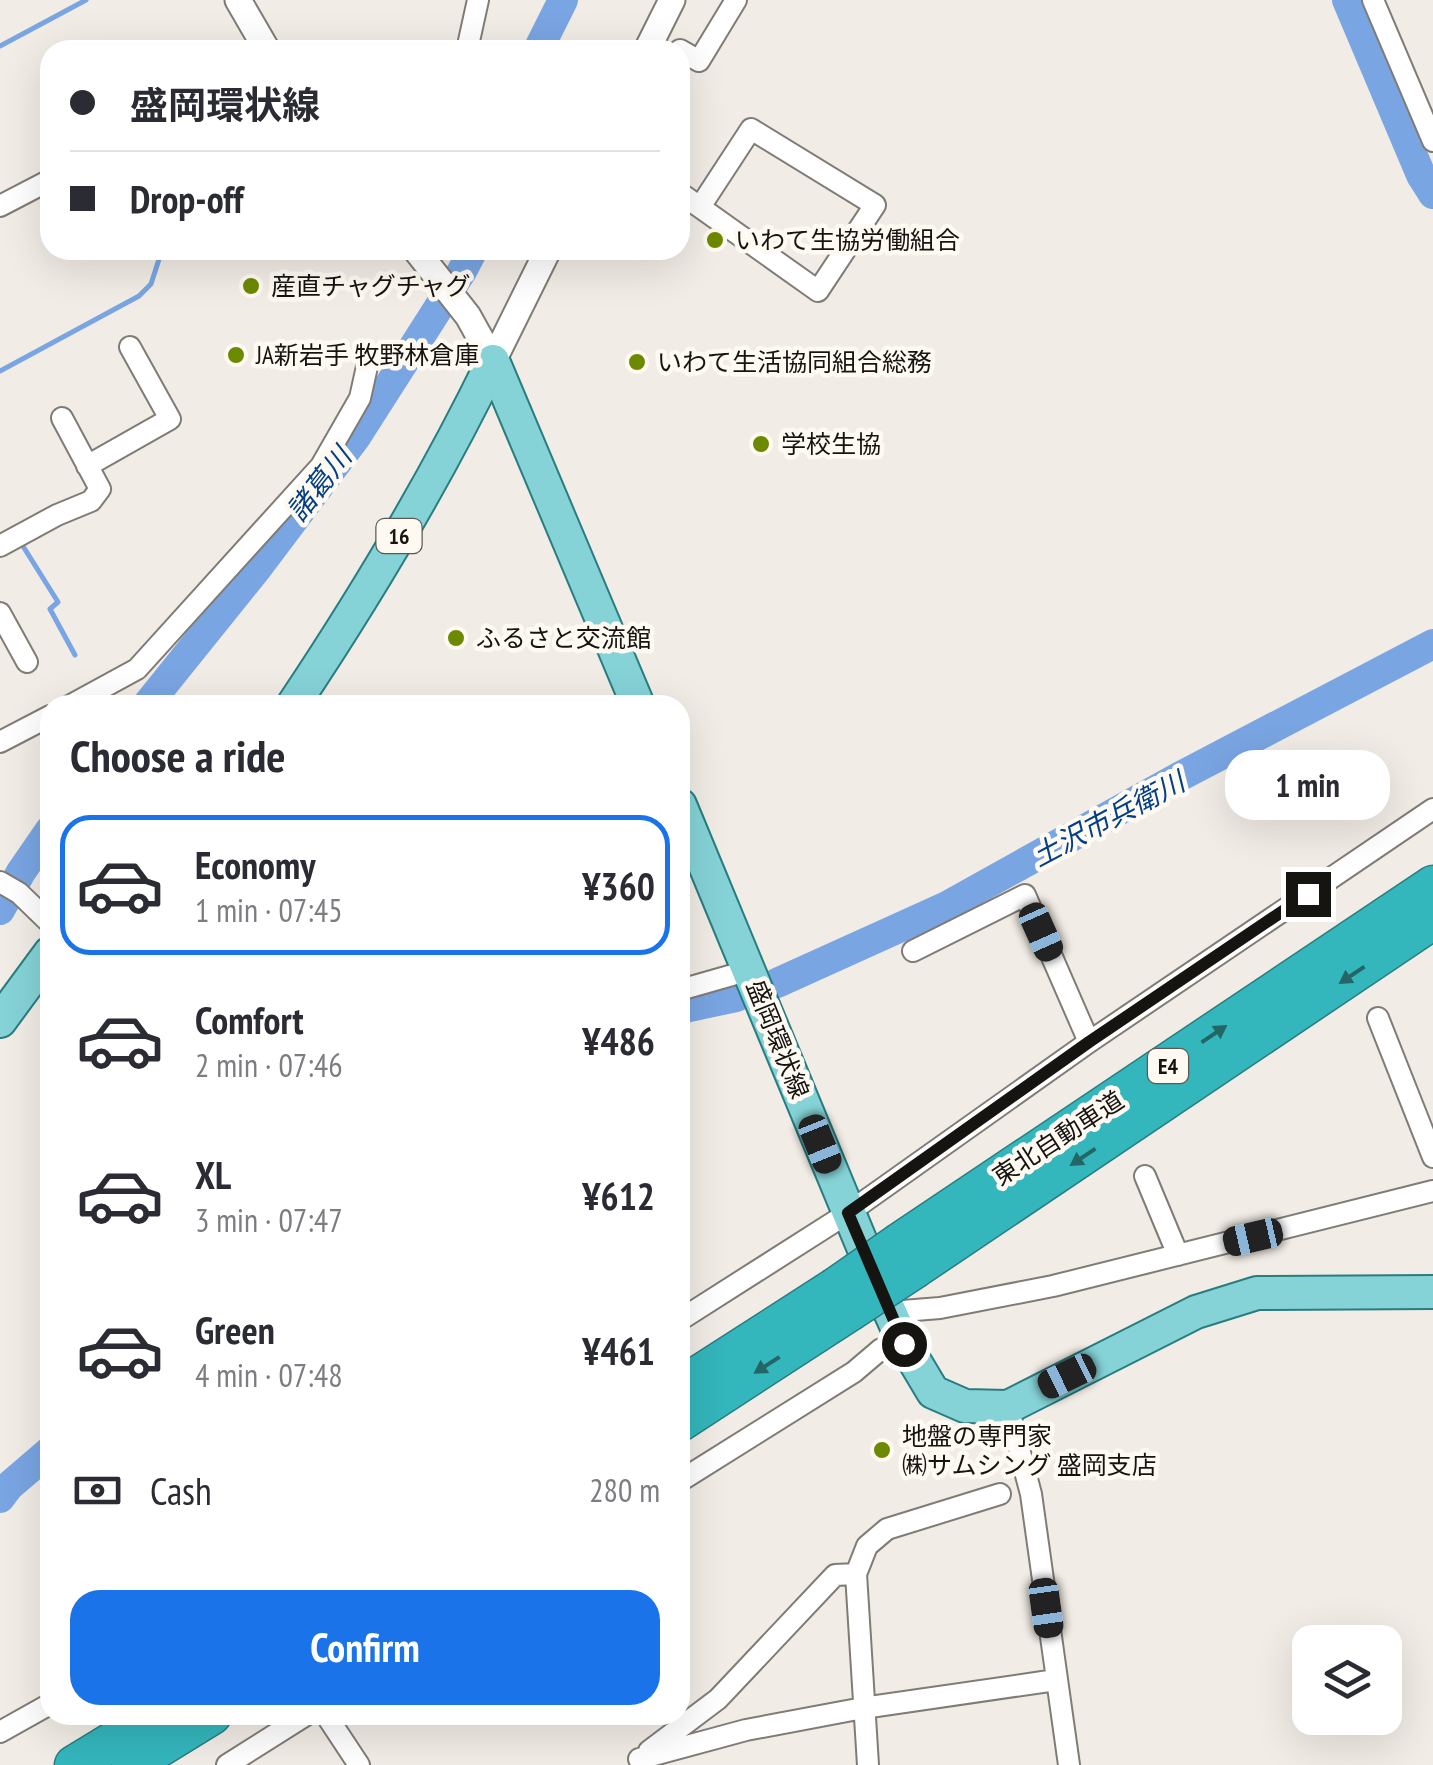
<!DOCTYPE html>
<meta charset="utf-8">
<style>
body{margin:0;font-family:"PT Sans Narrow","Noto Sans JP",sans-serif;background:#f7f7f7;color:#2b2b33;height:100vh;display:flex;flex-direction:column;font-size:38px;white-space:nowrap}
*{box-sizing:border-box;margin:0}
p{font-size:32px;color:#7c7c81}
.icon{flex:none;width:55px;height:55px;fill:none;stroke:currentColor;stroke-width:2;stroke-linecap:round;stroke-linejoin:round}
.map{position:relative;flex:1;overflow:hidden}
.panel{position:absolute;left:40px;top:695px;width:650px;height:1030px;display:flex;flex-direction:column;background:#fff;border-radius:30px;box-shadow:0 10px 40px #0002}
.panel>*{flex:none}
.banner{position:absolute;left:40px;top:40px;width:650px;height:220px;border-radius:30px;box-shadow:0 10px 40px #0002;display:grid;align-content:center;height:220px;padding:0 30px;background:#fff}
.tools{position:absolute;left:1292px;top:1625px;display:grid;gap:20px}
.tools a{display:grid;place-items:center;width:110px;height:110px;border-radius:20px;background:#fff;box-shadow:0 10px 40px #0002;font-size:50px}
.end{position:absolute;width:45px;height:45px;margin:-22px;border:12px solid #161411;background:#fff;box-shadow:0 0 0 5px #fff}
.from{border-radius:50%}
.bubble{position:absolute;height:70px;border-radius:30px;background:#fff;box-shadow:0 10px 40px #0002;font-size:32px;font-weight:700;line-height:70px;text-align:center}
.car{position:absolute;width:30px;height:60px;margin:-30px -15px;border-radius:12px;box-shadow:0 0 8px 2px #0007;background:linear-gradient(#222 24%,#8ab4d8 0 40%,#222 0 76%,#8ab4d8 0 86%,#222 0)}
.banner b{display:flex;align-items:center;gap:35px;height:95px;font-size:38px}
.banner b+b{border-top:2px solid #e1e1e2}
.banner i{width:25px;height:25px;background:#2b2b33}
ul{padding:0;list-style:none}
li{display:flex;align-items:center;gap:30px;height:140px;margin:0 20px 15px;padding:0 10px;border:5px solid transparent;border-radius:30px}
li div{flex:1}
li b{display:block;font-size:38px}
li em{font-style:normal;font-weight:700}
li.active{border-color:#1a73e8}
li>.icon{width:90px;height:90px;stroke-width:1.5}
h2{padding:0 30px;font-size:45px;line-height:120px}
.pay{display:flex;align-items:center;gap:25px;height:110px;padding:0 30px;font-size:38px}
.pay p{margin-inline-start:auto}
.action{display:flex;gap:20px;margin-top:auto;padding:20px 30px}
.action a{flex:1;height:115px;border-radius:30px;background:#1a73e8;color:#fff;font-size:40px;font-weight:700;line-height:115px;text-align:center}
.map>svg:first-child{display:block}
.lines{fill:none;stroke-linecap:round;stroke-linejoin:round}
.stream{stroke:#79a5e2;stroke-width:5}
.river{stroke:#79a5e2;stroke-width:30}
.minor-casing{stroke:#807c75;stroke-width:24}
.tertiary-casing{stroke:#807c75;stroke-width:29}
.primary-casing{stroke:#297d80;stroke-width:36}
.motorway-casing{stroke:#297d80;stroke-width:41}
.minor{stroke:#fff;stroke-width:20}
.tertiary{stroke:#fff;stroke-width:25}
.primary{stroke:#85d3d7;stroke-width:32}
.motorway{stroke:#33b6bc;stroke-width:38}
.motorway-bridge-casing{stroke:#297d80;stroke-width:41;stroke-linecap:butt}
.motorway-bridge{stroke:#33b6bc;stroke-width:38}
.oneway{fill:#246566}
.route{stroke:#161411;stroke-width:12}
.poi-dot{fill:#6d8900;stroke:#fefaf2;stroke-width:4}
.labels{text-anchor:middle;stroke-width:9;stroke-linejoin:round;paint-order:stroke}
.shield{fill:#fefaf2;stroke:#5c5954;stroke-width:2.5}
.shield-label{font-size:22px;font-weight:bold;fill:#161411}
.poi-label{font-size:25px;fill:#161411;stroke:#fefaf2;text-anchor:start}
.street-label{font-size:25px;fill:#161411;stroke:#fefaf2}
.water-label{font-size:28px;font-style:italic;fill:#023f86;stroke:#fefaf2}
</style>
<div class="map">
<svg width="1433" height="1765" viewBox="0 0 1433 1765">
<rect width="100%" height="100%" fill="#f1ece5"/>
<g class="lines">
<!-- stream -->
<path class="stream" d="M0,46L86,0
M0,371L139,296L151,284L162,250
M18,545L21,543L58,602L50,609L75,655"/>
<!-- river -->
<path class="river" d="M1347,0L1421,175L1433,194
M538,50L563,0
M147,705L258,567L356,437L462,271L473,250
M0,910L21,872L50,830
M777,983L945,907L1177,778L1433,644
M680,1009L736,997
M0,1498L9,1486L50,1451"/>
<!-- minor casing -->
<g class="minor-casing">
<path id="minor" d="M1373,0L1433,141
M467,50L478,0
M680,50L699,61L736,0
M680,193L818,291L875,205L751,129L700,207
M0,206L50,180
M87,466L170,419L130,347
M0,546L57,515L91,501L100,489L62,418
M0,613L27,662
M71,705L137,669L321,466L360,398L368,362
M0,742L50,716
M0,882L19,893L50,923
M913,951L1025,895L1089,1042
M680,990L750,970
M1378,1018L1433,1157
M1145,1176L1178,1255
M890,1312L940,1308L1053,1286L1433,1191
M680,1320L848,1213L1089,1042L1433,809
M1008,1407L1031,1494L1069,1765
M680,1481L854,1372L881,1349L905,1345
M326,1715L359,1765
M0,1732L50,1704
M649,1751L718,1699L835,1575L856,1574
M639,1759L746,1730L863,1708L1056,1680
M227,1765L306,1715
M868,1765L856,1574L867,1546L887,1529L1000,1494"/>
</g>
<!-- tertiary casing -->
<g class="tertiary-casing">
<path id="tertiary" d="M238,0L267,50
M647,50L672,0
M416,250L468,316L493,361
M493,361L548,250"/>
</g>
<!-- primary casing -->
<g class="primary-casing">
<path id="primary" d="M493,361L638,705
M293,705C367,594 435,481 493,361
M680,805L890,1312L905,1345L933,1392L965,1406L1008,1407L1196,1312L1257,1293L1433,1292
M0,1021L50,953"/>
</g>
<!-- motorway casing -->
<g class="motorway-casing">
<path id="motorway" d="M900,1242L1433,885
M916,1268L1433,920
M680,1387L834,1288
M680,1422L849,1312
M74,1765L156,1715
M131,1765L212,1715"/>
</g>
<!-- minor -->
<use href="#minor" class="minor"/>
<!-- tertiary -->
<use href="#tertiary" class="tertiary"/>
<!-- primary -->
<use href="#primary" class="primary"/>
<!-- motorway -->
<use href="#motorway" class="motorway"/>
<!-- motorway-bridge casing -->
<g class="motorway-bridge-casing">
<path id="motorway-bridge" d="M834,1288L900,1242
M849,1312L916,1268"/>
</g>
<!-- motorway-bridge -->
<use href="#motorway-bridge" class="motorway-bridge"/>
</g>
<!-- one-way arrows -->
<defs><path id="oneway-solid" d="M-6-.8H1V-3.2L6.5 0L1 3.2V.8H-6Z" transform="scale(2.5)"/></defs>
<g class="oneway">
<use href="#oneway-solid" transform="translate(1352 975) rotate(146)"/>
<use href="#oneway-solid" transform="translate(1214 1034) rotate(-34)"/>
<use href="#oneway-solid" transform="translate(1083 1157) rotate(146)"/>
<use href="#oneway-solid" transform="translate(767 1365) rotate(147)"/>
</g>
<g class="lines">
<!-- route -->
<path class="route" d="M904,1344L848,1213L1089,1042L1308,894"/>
</g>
<!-- markers -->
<g class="poi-dot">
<circle cx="715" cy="240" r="10"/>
<circle cx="251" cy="286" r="10"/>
<circle cx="236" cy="355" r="10"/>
<circle cx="637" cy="362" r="10"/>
<circle cx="761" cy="444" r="10"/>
<circle cx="456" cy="638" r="10"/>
<circle cx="882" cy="1450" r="10"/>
</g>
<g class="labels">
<!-- shield labels -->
<g class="shield">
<rect x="376.5" y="519" width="45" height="34" rx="8"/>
<rect x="1148" y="1049" width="40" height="34" rx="8"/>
</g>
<g class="shield-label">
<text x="399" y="544">16</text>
<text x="1168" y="1074">E4</text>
</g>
<!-- poi labels -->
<g class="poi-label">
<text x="735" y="249">いわて生協労働組合</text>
<text x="271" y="295">産直チャグチャグ</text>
<text x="256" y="364">JA新岩手 牧野林倉庫</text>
<text x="657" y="371">いわて生活協同組合総務</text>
<text x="781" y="453">学校生協</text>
<text x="476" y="647">ふるさと交流館</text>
<text x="902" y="1445">地盤の専門家<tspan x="902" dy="29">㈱サムシング 盛岡支店</tspan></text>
</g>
<!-- street labels -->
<g class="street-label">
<text transform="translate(778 1039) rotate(68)" y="9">盛岡環状線</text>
<text transform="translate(1058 1138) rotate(-33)" y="9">東北自動車道</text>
</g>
<!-- water labels -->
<g class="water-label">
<text transform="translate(319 484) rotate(-52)" y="10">諸葛川</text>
<text transform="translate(1108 819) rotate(-28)" y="10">土沢市兵衛川</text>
</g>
</g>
</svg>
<div class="tools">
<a><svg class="icon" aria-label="layers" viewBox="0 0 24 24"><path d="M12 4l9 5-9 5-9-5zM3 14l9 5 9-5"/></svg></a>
</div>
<i class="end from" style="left:904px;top:1344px"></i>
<i class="end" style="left:1308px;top:894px"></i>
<div class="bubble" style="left:1225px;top:750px;width:165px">1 min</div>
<i class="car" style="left:1041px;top:932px;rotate:156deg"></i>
<i class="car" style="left:820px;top:1144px;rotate:158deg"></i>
<i class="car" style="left:1253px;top:1237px;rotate:257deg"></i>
<i class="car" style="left:1067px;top:1376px;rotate:244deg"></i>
<i class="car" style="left:1046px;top:1608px;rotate:172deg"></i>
<div class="banner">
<b><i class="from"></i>盛岡環状線</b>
<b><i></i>Drop-off</b>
</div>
<section class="panel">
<h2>Choose a ride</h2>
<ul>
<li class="active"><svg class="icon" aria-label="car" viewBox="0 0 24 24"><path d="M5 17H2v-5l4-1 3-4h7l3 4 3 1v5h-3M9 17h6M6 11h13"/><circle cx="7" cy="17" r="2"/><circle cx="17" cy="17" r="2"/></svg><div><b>Economy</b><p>1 min · 07:45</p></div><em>¥360</em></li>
<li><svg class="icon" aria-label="car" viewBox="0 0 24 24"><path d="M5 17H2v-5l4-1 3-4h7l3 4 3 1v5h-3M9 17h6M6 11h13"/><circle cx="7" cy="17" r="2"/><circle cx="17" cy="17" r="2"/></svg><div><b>Comfort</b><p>2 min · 07:46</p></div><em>¥486</em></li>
<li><svg class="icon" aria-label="car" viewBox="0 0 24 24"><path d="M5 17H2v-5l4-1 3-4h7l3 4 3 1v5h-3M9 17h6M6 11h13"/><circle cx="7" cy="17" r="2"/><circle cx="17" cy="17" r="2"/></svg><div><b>XL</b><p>3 min · 07:47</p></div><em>¥612</em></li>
<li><svg class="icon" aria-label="car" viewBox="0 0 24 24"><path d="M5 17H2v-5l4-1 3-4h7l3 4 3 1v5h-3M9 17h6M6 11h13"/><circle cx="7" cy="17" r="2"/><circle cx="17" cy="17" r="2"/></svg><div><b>Green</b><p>4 min · 07:48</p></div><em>¥461</em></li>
</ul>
<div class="pay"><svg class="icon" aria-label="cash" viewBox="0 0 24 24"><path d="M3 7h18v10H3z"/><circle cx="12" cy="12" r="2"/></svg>Cash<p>280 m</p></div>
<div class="action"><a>Confirm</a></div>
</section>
</div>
